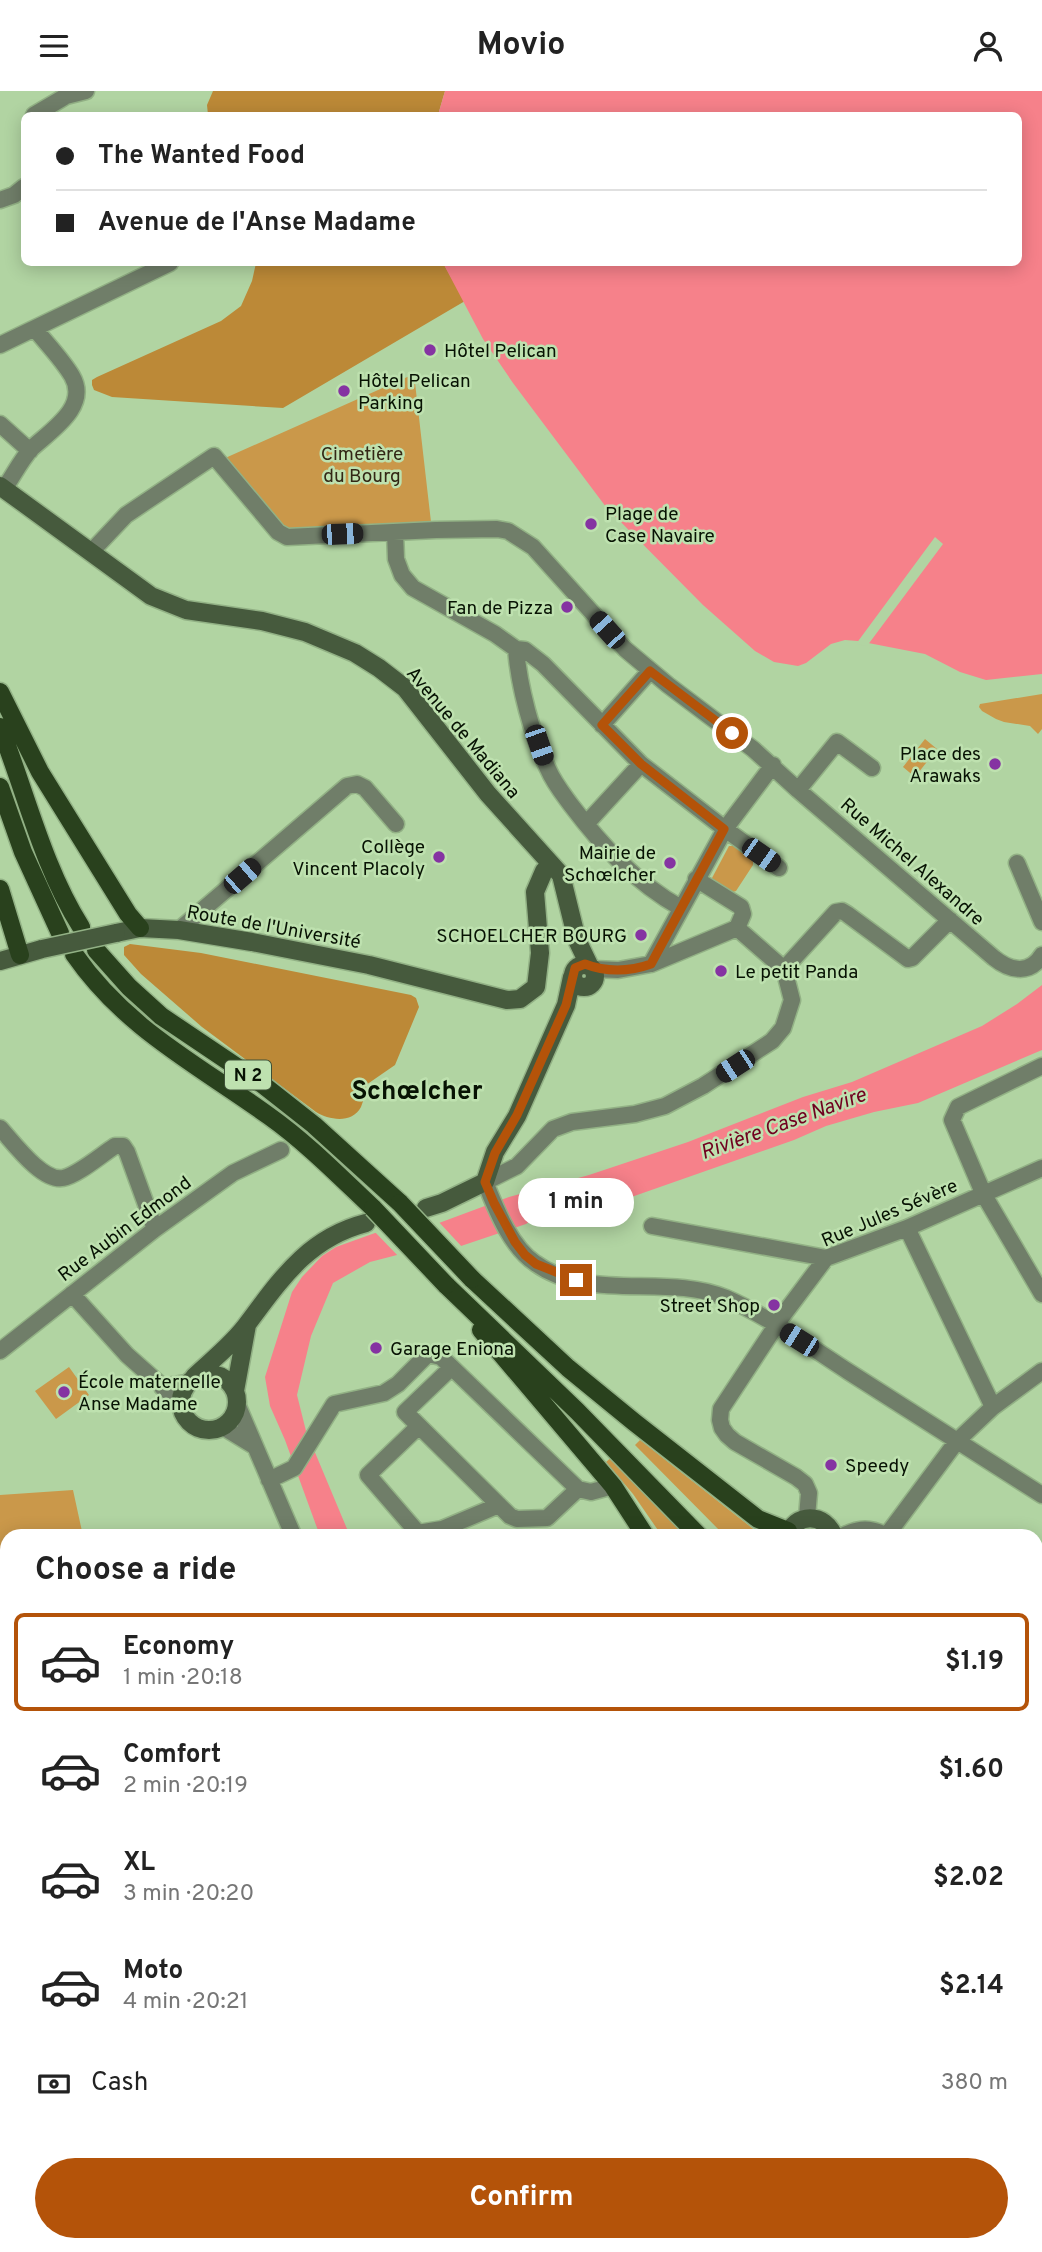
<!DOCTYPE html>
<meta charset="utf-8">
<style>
body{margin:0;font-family:Overpass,sans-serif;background:#f2f2f2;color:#222;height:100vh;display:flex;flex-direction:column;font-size:26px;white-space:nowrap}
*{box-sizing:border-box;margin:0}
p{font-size:23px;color:#767676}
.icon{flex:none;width:38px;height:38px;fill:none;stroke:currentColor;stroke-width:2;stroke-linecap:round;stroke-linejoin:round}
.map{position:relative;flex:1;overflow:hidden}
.panel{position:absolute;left:0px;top:1438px;width:1043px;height:723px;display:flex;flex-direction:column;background:#fff;border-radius:21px 21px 0 0;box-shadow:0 4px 18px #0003}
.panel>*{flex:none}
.guide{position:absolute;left:21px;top:21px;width:1001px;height:154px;border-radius:10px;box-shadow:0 4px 18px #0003;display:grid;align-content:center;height:154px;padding:0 35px;background:#fff}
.end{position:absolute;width:32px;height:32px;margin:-16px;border:9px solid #b45309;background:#fff;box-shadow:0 0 0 4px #fff}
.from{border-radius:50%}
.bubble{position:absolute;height:49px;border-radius:24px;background:#fff;box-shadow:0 4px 18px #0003;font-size:23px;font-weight:700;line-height:49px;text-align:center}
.car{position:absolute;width:21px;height:42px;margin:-21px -10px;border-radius:9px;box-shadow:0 0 5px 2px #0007;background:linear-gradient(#222 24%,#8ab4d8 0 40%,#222 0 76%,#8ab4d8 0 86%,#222 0)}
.guide b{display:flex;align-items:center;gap:24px;height:66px;font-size:26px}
.guide b+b{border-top:2px solid #e0e0e0}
.guide i{width:18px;height:18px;background:#222}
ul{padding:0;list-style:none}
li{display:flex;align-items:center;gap:21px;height:98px;margin:0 14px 10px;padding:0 21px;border:4px solid transparent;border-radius:10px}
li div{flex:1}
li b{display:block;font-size:26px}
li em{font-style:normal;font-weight:700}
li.active{border-color:#b45309}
li>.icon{width:63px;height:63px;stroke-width:1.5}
h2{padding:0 35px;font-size:32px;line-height:84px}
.pay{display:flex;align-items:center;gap:18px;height:77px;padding:0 35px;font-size:26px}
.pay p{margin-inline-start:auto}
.primary-button{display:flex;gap:14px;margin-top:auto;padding:14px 35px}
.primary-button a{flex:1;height:80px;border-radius:42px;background:#b45309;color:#fff;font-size:28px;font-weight:700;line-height:80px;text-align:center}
header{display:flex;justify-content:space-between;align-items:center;height:91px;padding:0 35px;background:#fff;font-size:32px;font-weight:700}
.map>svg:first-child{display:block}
.green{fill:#ca984a}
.forest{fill:#bc8937}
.water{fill:#f6818a}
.pier{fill:#b1d4a2}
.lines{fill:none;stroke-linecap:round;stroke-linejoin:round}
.street-casing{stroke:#92b185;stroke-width:19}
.secondary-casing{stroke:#92b185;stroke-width:21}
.primary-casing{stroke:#92b185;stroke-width:21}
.street{stroke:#707e69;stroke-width:16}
.secondary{stroke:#465a3d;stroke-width:18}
.primary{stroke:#29411d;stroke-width:18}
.secondary-bridge-casing{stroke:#92b185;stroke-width:21;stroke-linecap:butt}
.primary-bridge-casing{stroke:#92b185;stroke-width:21;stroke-linecap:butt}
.secondary-bridge{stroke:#465a3d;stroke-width:18}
.primary-bridge{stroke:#29411d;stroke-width:18}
.route{stroke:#b45309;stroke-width:9}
.poi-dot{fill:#8533a2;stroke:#bee1af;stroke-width:2.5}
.labels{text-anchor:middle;stroke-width:5;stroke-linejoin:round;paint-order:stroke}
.shield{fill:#bee1af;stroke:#3e5037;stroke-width:2}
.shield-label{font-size:18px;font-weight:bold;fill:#071203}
.poi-label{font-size:19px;fill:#071203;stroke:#bee1af;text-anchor:start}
.park-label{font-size:19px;fill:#332715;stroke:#bee1af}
.street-label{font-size:19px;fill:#071203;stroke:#bee1af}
.water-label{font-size:21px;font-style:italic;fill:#70001f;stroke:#bee1af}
.district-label{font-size:26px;font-weight:bold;fill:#071203;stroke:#bee1af}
</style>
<header><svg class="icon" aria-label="menu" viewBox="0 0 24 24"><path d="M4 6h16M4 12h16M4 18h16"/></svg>Movio<svg class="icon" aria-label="person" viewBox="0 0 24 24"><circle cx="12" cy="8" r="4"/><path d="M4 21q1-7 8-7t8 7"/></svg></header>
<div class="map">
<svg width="1042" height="2161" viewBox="0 0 1042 2161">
<rect width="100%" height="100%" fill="#b1d4a2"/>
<!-- green -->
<path class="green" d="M414,283L431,431L284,440L223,368Z
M1042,603V638L1038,643L1030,635L1004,631L996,628L982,620L979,616L980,613Z
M925,648L937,658L915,686L903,676Z
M729,755H735L753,769V774L736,800L730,802L714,793L712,787Z
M69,1276L89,1304L56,1328L35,1300Z
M640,1349L752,1437L761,1445H725L635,1354Z
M613,1365L691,1445H662L633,1403L606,1371Z
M73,1399L83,1445L7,1446V1976H0V1404Z"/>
<!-- forest -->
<path class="forest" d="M213,0H445L438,24H208L207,14Z
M256,172H443L465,210L283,317L112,306L94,299L92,294V289L97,286L221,230L241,215L252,190Z
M130,853L201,862L411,904L416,907L419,916L395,974L366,994C365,1001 364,1009 361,1016C352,1033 329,1029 316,1021L202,936L141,883L124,864V856Z"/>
<!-- water -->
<path class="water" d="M445,0H1042V583L986,589L960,581L925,563L858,550L845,549L831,553L806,572L798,575L774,571L755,560L703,514L606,416L513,292L483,248L443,172H1018V24H438Z
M1042,894V959L918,1012L874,1021L826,1035L794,1049L583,1123L539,1124L526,1133L461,1155L397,1164L370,1171L333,1192L311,1245L297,1304L306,1340L350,1445H320L285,1349L270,1315L265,1286L292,1201L302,1186L322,1165L336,1156L375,1142L439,1132L509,1106L589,1084L688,1051L803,1006L852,991L982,935L1017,913Z"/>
<!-- pier -->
<path class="pier" d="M935,446L943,453L867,555L856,553Z
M437,1129L464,1158L400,1167L373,1139Z"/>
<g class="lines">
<!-- street casing -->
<g class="street-casing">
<path id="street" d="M34,24L66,5L86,0
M0,109L14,104L24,96
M0,254L170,172
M0,333L30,360
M4,398C13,385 21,369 31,358C50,340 90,316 72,285C62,268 47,253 35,238
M395,441L396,468L402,484L413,497L495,543L516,558L525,559L543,573L641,673L725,738L779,777
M91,461L126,424L214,365L278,441L287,446L436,439L497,438L508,440L533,456L625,558L668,594L753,658L798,699L994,867C1010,880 1030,884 1042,864
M516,558C519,596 532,644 548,678C554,692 563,703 571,714C602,755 636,792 681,817
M602,634L650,580
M798,699L837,651L872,677
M586,733L641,673
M1017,772L1042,831
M696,788L741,816L743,823L737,837L784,878
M179,839L347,695L357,693L365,697L396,733
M651,873L737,837
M593,878L618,879L651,873L725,738L773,674
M784,878L792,909L783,937L772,950L703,995L665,1015L635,1023L572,1031L553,1038L517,1075L485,1091C496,1118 510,1155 535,1172C590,1212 666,1182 726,1207C769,1226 809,1255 849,1281C913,1322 978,1363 1042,1404
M784,878L836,821L842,820L847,823L908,868L912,867L950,829
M1042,975L958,1016L952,1029L984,1104L1042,1203
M0,1037C13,1051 42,1091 63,1087C78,1084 101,1064 115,1055H123L127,1061L155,1138
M652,1135L826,1167
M907,1137L993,1316
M72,1203L127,1264L180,1311
M0,1260L155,1138L233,1082L281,1059
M451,1277L405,1321L510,1425L517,1428L547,1427L578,1398
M162,1296L187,1292
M237,1313L294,1446
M419,1335L368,1384L418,1442L442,1438L499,1414
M223,1336L254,1355
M269,1389L294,1377L334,1313L384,1302L398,1293L428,1263L441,1266L578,1398L591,1401L613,1395
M807,1426L809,1402L805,1393L796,1386L735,1351L727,1344L722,1337L720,1329L721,1318L781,1227L826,1167L907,1137L1042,1077
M887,1444L957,1350L993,1316L1042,1280
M841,1446C859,1436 871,1436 889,1446
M1036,1544L1042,1548
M0,2145L7,2146
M102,2154C127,2157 169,2161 191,2154
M352,2154V2161"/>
</g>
<!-- secondary casing -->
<g class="secondary-casing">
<path id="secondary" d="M0,395L151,505L186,519L262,530L305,541L355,562L379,577L405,597L488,703L561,784L577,849L589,874
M116,842L140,837L179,839L252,851L369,874L507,909L520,908L536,896L540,862L535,801L544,780L552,774
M0,870L42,858
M573 885a11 11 0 1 1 22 0a11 11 0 1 1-22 0Z
M426,1117L442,1112L485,1091L495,1061L517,1025L566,914L572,886
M181 1311a28 28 0 1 1 56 0a28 28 0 1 1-56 0Z
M194,1286C212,1269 234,1252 248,1232C281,1188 308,1147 366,1132
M235,1300L247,1234
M787,1446C794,1421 826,1421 834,1446
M1036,1914L1042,1912
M1036,2135L1042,2132
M977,2161L991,2154"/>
</g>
<!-- primary casing -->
<g class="primary-casing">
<path id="primary" d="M0,601L40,681L128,823L140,837
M0,636C26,702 43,776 81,836
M0,696L23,761L60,842
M0,798L20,864
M96,859L129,896L161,925L262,993L314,1034L400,1112
M74,863C126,938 197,973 269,1025C307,1052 340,1086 373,1117
M472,1188L568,1277L634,1331L758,1428L788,1440
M446,1194L577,1320L700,1446
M481,1239L613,1395L646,1446
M1036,1653L1042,1656
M1036,1673L1042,1675"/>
</g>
<!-- street -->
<use href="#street" class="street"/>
<!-- secondary -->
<use href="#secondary" class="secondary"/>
<!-- primary -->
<use href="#primary" class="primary"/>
<!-- secondary-bridge casing -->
<g class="secondary-bridge-casing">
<path id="secondary-bridge" d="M42,858L116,842"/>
</g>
<!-- primary-bridge casing -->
<g class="primary-bridge-casing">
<path id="primary-bridge" d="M400,1112L472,1188
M373,1117L446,1194"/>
</g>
<!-- secondary-bridge -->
<use href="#secondary-bridge" class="secondary-bridge"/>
<!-- primary-bridge -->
<use href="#primary-bridge" class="primary-bridge"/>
</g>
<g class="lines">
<!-- route -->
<path class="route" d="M576,1189L536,1173L525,1164L515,1151L494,1112L485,1091L495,1062L517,1024L566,914L575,877L585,873C605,881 629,881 651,873L724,738L641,673L602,634L650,580L732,642"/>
</g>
<!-- markers -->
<g class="poi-dot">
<circle cx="430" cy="259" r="7"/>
<circle cx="344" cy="300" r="7"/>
<circle cx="591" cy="433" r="7"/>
<circle cx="567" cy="516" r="7"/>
<circle cx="995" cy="673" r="7"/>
<circle cx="439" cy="766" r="7"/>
<circle cx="670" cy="772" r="7"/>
<circle cx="641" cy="844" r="7"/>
<circle cx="721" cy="880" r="7"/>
<circle cx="774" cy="1214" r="7"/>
<circle cx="376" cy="1257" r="7"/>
<circle cx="64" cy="1301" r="7"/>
<circle cx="831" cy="1374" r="7"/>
</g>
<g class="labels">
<!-- shield labels -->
<rect class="shield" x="225" y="969.5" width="46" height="29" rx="5"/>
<g class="shield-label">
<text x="248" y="990">N 2</text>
</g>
<!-- poi labels -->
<g class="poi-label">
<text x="444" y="266">Hôtel Pelican</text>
<text x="358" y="296">Hôtel Pelican<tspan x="358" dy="22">Parking</tspan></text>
<text x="605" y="429">Plage de<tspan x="605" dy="22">Case Navaire</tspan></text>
<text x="553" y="523" text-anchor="end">Fan de Pizza</text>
<text x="981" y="669" text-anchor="end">Place des<tspan x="981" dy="22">Arawaks</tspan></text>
<text x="425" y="762" text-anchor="end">Collège<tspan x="425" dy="22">Vincent Placoly</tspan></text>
<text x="656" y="768" text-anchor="end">Mairie de<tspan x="656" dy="22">Schœlcher</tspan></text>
<text x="627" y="851" text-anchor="end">SCHOELCHER BOURG</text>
<text x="735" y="887">Le petit Panda</text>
<text x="760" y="1221" text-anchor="end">Street Shop</text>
<text x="390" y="1264">Garage Eniona</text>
<text x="78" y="1297">École maternelle<tspan x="78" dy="22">Anse Madame</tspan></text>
<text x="845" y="1381">Speedy</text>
</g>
<!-- park labels -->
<g class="park-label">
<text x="362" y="369">Cimetière<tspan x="362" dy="22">du Bourg</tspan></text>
</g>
<!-- street labels -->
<g class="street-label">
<text transform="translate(464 641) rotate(50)" y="7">Avenue de Madiana</text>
<text transform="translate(913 770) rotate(41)" y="7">Rue Michel Alexandre</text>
<text transform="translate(274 835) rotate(10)" y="7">Route de l'Université</text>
<text transform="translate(889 1121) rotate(-23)" y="7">Rue Jules Sévère</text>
<text transform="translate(124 1137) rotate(-37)" y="7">Rue Aubin Edmond</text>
</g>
<!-- water labels -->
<g class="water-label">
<text transform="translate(783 1032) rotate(-20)" y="7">Rivière Case Navire</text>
</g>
<!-- district labels -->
<g class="district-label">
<text x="417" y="1008">Schœlcher</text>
</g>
</g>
</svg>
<i class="end from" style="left:732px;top:642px"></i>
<i class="end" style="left:576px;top:1189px"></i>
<div class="bubble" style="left:518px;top:1087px;width:116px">1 min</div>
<i class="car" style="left:342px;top:443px;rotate:88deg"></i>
<i class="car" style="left:607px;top:539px;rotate:318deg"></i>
<i class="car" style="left:539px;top:654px;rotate:161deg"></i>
<i class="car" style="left:761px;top:764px;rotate:125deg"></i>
<i class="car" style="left:242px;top:785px;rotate:49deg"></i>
<i class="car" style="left:735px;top:975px;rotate:237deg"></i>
<i class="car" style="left:799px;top:1249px;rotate:302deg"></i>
<div class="guide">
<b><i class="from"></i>The Wanted Food</b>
<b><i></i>Avenue de l'Anse Madame</b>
</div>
<section class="panel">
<h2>Choose a ride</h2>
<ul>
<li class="active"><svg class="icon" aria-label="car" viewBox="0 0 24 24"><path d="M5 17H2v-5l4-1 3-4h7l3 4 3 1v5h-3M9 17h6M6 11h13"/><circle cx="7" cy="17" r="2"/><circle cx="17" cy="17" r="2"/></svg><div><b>Economy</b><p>1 min · 20:18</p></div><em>$1.19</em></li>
<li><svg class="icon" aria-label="car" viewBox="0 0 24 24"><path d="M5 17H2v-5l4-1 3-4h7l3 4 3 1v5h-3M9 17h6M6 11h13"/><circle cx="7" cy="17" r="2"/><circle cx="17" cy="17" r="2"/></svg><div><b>Comfort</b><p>2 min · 20:19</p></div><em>$1.60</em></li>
<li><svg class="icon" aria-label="car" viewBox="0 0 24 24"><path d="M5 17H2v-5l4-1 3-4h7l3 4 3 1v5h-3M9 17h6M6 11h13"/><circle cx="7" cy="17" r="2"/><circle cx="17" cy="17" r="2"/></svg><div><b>XL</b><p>3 min · 20:20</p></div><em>$2.02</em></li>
<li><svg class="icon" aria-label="car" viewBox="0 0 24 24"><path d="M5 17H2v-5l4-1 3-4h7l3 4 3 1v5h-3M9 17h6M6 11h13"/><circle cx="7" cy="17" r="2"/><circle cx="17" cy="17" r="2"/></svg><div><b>Moto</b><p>4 min · 20:21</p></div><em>$2.14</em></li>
</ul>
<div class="pay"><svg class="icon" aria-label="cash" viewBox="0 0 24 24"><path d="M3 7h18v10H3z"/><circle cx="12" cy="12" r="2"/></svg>Cash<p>380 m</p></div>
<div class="primary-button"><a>Confirm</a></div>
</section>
</div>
